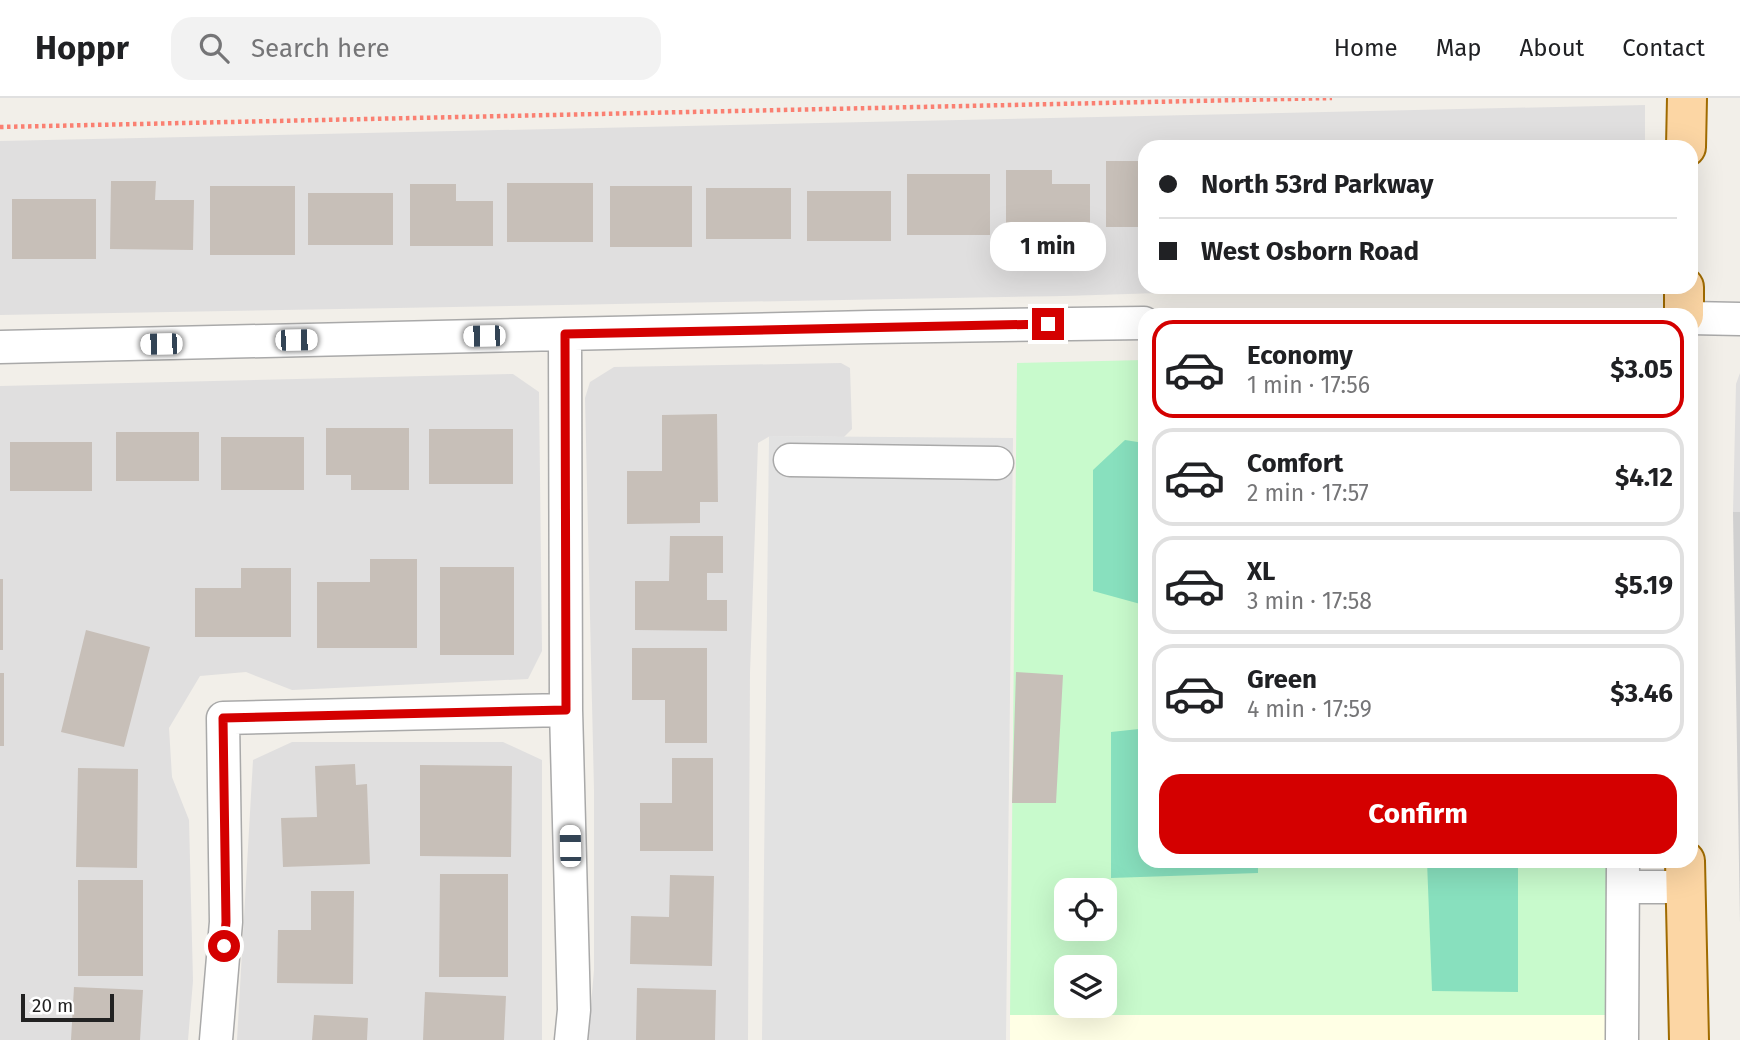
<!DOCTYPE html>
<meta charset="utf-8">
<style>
body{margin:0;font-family:"Fira Sans",sans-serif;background:#f2f2f2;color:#202124;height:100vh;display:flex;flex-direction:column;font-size:26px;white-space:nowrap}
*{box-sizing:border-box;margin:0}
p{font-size:23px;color:#757577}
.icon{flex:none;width:38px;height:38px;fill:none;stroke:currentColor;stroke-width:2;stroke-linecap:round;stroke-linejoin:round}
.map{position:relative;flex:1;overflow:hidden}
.panel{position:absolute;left:1138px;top:210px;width:560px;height:560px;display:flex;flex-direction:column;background:#fff;border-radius:21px;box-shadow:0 7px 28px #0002}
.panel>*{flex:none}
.guide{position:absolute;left:1138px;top:42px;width:560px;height:154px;border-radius:21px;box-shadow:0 7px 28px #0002;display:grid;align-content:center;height:154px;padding:0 21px;background:#fff}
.tools{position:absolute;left:1054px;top:780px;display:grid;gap:14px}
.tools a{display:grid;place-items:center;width:63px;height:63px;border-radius:14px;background:#fff;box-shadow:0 7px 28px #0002;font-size:35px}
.scale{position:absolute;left:21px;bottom:18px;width:93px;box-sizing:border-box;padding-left:7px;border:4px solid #222;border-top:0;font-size:19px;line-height:24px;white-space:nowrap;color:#222;-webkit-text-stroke:5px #fff;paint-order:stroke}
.end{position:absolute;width:32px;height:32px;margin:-16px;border:9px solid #d40000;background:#fff;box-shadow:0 0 0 4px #fff}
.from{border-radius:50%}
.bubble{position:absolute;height:49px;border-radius:21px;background:#fff;box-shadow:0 7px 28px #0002;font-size:23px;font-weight:700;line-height:49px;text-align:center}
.car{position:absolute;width:21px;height:42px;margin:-21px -10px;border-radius:9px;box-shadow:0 0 5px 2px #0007;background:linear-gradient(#fff 24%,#345 0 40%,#fff 0 76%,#345 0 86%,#fff 0)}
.guide b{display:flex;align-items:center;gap:24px;height:66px;font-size:26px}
.guide b+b{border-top:2px solid #e0e0e0}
.guide i{width:18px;height:18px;background:#202124}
ul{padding:12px 0 0;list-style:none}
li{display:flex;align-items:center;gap:21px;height:98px;margin:0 14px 10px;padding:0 7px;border:4px solid #e0e0e0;border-radius:21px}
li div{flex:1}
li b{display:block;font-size:26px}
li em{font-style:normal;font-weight:700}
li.on{border-color:#d40000}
li>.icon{width:63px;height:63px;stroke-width:1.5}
.cta{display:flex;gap:14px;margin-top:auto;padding:14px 21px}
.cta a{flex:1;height:80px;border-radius:21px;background:#d40000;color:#fff;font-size:28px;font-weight:700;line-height:80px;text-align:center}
header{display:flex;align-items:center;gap:42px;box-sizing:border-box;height:98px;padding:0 35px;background:#fff;border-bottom:2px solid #e0e0e0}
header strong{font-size:33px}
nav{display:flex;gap:38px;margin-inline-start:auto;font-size:24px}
.search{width:490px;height:63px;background:#f2f2f2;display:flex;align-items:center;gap:18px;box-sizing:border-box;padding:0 24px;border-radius:21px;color:#757577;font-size:26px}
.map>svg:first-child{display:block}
.residential{fill:#e0dfdf}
.education{fill:#ffffe5}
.religious{fill:#d0d0d0}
.park{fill:#c8facc;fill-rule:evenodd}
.pitch{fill:#88e0be}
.parking{fill:#e2e2e2}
.building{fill:#c7bfb8}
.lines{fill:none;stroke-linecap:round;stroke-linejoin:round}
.minor-casing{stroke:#a9a9a9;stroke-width:35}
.major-casing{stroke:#a06b00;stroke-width:42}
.path{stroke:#fa8072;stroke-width:4.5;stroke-dasharray:3.5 3.5;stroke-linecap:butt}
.minor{stroke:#fff;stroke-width:32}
.major{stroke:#fcd6a4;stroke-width:38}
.route{stroke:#d40000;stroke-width:9}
</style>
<header>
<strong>Hoppr</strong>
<div class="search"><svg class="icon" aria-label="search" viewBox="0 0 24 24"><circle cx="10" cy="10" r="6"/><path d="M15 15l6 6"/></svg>Search here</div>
<nav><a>Home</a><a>Map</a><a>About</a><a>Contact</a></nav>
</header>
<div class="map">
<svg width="1740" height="942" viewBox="0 0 1740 942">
<rect width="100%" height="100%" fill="#f2efe9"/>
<!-- residential -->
<path class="residential" d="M1645,7V49H1144V189H1352L1064,198L0,217V43Z
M841,265L850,270L852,331L844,339L770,338L758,345L750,575L748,942H588L594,872V692L585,300L590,284L614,269Z
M1740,275V414H1733L1736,286Z
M513,276L539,294L542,553L528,581L292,592L246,574L200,578L169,630L172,679L189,722L193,883L188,942H0V288Z
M292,644H503L542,662V942H237L253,662Z"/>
<!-- education -->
<path class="education" d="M1010,917H1606V942H1010Z"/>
<!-- religious -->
<path class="religious" d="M1733,414H1740V825Z"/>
<!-- park -->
<path class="park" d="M1144,262V763H1606V917H1010L1017,265ZM1066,793H1104V831H1066ZM1066,870H1104V908H1066Z"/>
<!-- pitch -->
<path class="pitch" d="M1125,342L1144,345V507L1093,493V372Z
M1139,631L1144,632V763H1258V775L1111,780V634Z
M1427,763H1518V894L1432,893Z"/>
<!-- parking -->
<path class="parking" d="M769,338L1013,340L1006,942H762Z"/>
<!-- building -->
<path class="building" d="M1106,63H1144V129H1106Z
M1006,72H1052V86H1090V137H1006Z
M907,76H990V137H907Z
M111,83H156L155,102H194L193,152L110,151Z
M507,85H593V144H507Z
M410,86H456V103H493V148H410Z
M210,88H295V157H210Z
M610,88H692V149H610Z
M706,90H791V141H706Z
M807,93H891V143H807Z
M308,95H393V147H308Z
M12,101H96V161H12Z
M717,316L718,404H700V425L627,426V373H662V317Z
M326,330H409V392H351V377H326Z
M429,331H513V386H429Z
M116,334H199V383H116Z
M221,339H304V392H221Z
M10,344H92V393H10Z
M670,438H723V475H707V502H727V533L635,532V483H669Z
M370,461H417V550H317V484H370Z
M440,469H514V557H440Z
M241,470H291V539H195V490H241Z
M0,481H3V552H0Z
M86,532L150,549L124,649L61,634Z
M632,550H707V645H665V602H632Z
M1016,574L1063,577L1056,705H1012Z
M0,575H4V648H0Z
M672,660H713V753H640V705H672Z
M355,666L356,687L367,686L370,766L283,769L281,720L317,719L315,668Z
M420,667L512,668L511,759L420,758Z
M78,670L138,671L137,770L76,769Z
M440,776H508V879H439Z
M670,777L714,778L712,868L630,866L631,818L669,819Z
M78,782H143V878H78Z
M311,793H354L353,886L277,885L278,832H311Z
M74,889L143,892L140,942H71Z
M637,890L716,892L715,942H636Z
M425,894L506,898L504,942H423Z
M314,917L368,920L367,942H312Z"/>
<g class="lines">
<!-- minor casing -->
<g class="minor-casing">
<path id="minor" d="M1690,220L1740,221
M565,236L566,612L574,912L571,942
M0,249L870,229L1144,225
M790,362L997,365
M1623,789H1685
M216,942L226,824L223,620L566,612
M1622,942L1623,763"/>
</g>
<!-- major casing -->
<g class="major-casing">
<path id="major" d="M1686,49L1687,0
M1684,189V217
M1685,763L1689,942"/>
</g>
<!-- path -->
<path class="path" d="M0,29L1332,0"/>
<!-- minor -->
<use href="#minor" class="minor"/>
<!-- major -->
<use href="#major" class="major"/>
</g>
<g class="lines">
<!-- route -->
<path class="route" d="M224,848L226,824L223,620L566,612L565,236L1048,226"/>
</g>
</svg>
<div class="tools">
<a><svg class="icon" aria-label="locate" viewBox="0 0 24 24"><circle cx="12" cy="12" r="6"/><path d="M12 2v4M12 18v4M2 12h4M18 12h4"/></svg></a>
<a><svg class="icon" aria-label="layers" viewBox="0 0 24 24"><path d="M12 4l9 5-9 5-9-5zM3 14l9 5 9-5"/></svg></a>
</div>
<div class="scale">20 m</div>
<i class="end from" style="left:224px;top:848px"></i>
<i class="end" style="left:1048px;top:226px"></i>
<div class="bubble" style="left:990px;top:124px;width:116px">1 min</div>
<i class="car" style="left:484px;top:238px;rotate:269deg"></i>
<i class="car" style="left:296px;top:242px;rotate:89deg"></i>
<i class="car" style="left:161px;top:246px;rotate:269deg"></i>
<i class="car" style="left:570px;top:748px;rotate:359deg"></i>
<div class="guide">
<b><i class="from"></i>North 53rd Parkway</b>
<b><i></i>West Osborn Road</b>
</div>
<section class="panel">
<ul>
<li class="on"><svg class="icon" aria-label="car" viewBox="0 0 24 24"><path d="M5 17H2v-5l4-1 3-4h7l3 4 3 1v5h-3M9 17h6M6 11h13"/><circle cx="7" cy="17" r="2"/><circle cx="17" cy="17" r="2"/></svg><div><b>Economy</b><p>1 min · 17:56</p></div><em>$3.05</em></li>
<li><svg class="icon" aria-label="car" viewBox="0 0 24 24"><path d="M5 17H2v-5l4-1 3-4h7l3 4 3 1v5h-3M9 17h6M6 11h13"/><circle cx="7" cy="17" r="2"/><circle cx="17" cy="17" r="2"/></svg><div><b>Comfort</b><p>2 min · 17:57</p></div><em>$4.12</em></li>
<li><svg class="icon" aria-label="car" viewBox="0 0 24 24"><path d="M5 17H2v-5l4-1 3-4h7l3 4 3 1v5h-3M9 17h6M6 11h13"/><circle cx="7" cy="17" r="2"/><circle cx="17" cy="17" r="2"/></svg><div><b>XL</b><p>3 min · 17:58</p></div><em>$5.19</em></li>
<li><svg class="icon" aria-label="car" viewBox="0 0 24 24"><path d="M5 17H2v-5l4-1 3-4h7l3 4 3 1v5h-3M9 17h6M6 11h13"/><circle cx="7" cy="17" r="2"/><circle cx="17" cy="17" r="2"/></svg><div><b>Green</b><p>4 min · 17:59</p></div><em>$3.46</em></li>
</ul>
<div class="cta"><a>Confirm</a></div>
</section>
</div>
